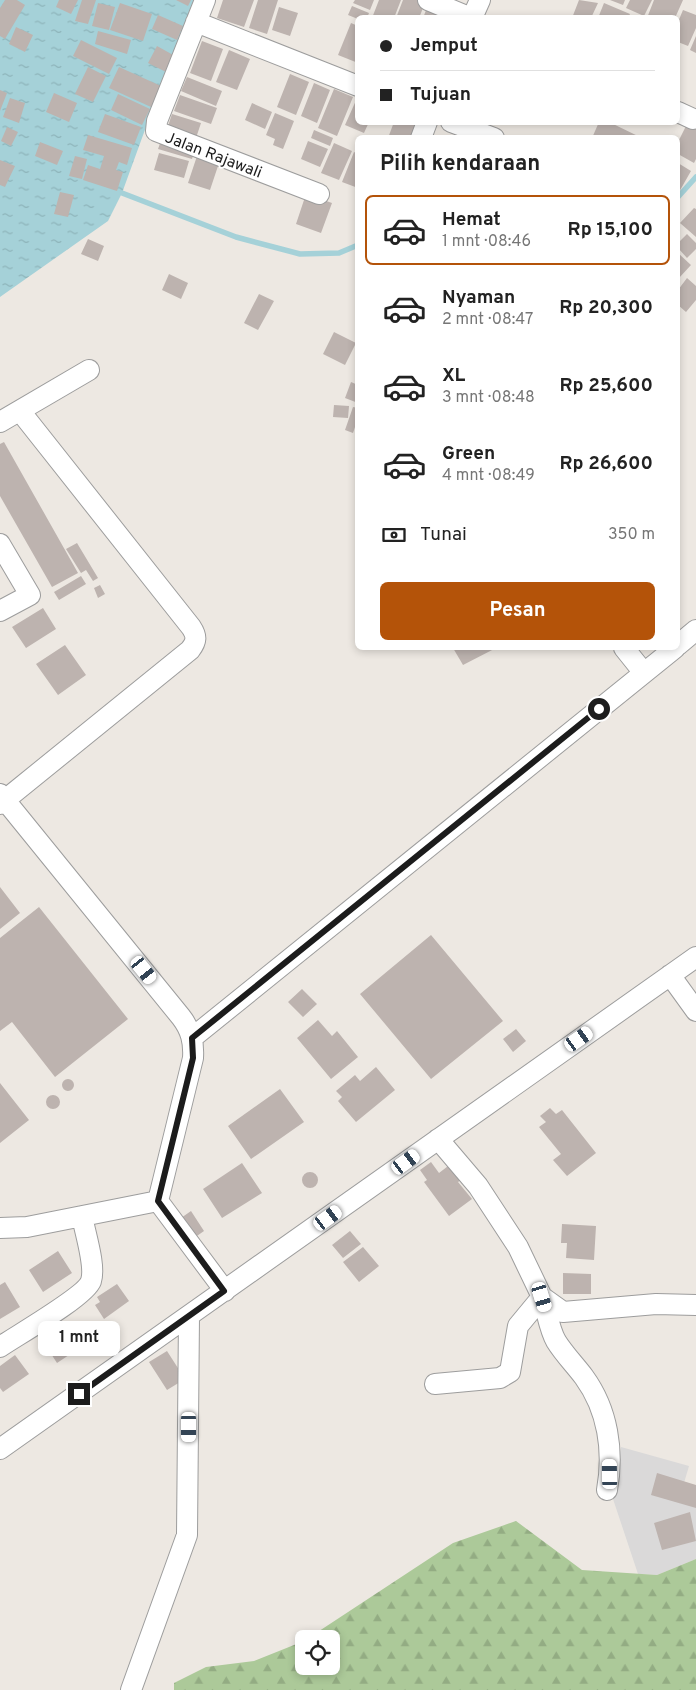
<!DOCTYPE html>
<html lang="id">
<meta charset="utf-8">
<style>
body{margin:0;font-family:Overpass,sans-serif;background:#f6f6f6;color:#222;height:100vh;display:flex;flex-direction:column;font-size:19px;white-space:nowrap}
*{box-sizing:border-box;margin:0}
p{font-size:16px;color:#767676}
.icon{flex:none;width:28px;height:28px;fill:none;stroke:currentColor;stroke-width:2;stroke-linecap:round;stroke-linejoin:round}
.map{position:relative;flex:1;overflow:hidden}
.side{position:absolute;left:355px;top:135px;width:325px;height:515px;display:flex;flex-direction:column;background:#fff;border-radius:8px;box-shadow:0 2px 8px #0003}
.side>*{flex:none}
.guide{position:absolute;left:355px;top:15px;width:325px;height:110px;border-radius:8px;box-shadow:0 2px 8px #0003;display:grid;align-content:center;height:110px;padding:0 25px;background:#fff}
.fabs{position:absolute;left:295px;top:1630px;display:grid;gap:10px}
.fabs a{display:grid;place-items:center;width:45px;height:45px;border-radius:8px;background:#fff;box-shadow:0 2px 8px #0003;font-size:25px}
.end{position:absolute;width:22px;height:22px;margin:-11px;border:6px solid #1c1c1c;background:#fff;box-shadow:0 0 0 2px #fff}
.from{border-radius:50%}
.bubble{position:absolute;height:35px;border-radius:8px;background:#fff;box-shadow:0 2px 8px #0003;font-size:16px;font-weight:700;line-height:35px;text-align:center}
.car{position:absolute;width:15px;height:30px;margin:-15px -8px;border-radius:6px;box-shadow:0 0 4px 1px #0007;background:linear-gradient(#fff 24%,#345 0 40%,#fff 0 76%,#345 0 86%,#fff 0)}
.guide b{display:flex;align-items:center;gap:18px;height:48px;font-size:19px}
.guide b+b{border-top:1px solid #e0e0e0}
.guide i{width:12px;height:12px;background:#222}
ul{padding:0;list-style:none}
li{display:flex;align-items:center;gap:15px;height:70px;margin:0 10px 8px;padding:0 15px;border:2px solid transparent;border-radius:8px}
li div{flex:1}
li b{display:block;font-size:19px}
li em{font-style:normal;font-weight:700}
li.active{border-color:#b45309}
li>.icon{width:45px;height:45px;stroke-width:1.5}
h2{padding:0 25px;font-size:22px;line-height:60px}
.pay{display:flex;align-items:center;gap:12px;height:55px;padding:0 25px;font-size:19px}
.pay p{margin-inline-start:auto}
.primary-button{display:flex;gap:10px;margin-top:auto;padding:10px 25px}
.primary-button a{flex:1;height:58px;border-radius:8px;background:#b45309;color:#fff;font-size:20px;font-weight:700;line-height:58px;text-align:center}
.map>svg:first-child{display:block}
.residential{fill:#dad9d9}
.forest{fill:url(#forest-firs)}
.water{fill:url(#water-ripples)}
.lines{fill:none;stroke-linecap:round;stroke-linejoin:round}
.stream{stroke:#a5d1d8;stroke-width:5.5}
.building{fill:#bdb3af}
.minor-casing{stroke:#9d9d9d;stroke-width:22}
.minor{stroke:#fff;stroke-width:20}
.route{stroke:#1c1c1c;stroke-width:6}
.labels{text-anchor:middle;stroke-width:4;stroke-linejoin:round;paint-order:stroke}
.street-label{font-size:16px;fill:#1c1c1c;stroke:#fff}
</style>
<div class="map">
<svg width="696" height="1690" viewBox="0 0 696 1690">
<defs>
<pattern id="forest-firs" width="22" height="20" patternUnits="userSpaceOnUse" patternTransform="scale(1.25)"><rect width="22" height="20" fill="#acc999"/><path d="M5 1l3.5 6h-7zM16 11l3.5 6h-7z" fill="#93ac83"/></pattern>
<pattern id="water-ripples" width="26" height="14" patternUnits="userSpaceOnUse" patternTransform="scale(1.25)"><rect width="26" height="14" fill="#a5d1d8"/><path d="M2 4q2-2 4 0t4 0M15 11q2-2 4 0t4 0" fill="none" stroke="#8db3b9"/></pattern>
</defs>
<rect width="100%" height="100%" fill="#ede8e2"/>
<!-- residential -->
<path class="residential" d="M621,1447L689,1466L681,1493L696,1498V1559L657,1575L638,1574L612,1496Z"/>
<!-- forest -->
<path class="forest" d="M516,1521L582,1570L657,1575L696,1559V1690H174V1683L206,1667L254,1661L304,1641V1666H331V1639H307L453,1543Z"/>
<!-- water -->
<path class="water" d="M0,0H196L166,72L122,193L108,221L0,297Z"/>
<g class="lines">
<!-- stream -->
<path class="stream" d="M122,193L236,237L300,254L339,253L358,245
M678,197L696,177"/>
</g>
<!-- building -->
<path class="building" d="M5,0H17L25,5L5,39L0,36V8Z
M59,0H78L71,14L56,7Z
M82,0H96L88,24L75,21Z
M176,0H191L188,6Z
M223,0H254L244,27L217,18Z
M258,0H278L267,34L249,28Z
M355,0H374L370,10L353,3Z
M379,0H401L394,18H372Z
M403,0H417L425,3L419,18H396Z
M579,0L598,3L591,18H572Z
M610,0H625L623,5Z
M630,0H652L644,16L626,8Z
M654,0H683L675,18H647Z
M98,3L115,7L109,30L92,26Z
M120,3L152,14L143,41L110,30Z
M604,3L630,14L628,18H598Z
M428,5L441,10L437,18H423Z
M352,6L369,13L367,18L358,19L348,15Z
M279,7L298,13L290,36L272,30Z
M683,10L696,15V28L688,46L678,42V22Z
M158,15L183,26L177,40L152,29Z
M351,23L358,26V63L338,55Z
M16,27L33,35L25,52L9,44Z
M98,31L131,40L127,54L95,44Z
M696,36V53L690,50Z
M81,40L117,58L109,74L73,56Z
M202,41L223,49L211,81L190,73Z
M157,46L175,56L166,72L148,63Z
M229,50L250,59L237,90L216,82Z
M88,67L106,76L93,102L75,94Z
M119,67L161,86L151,107L109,88Z
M290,74L309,82L296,115L277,107Z
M187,77L222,91L216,106L181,91Z
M314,83L330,90L317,123L301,116Z
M334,89L353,97L337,136L318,128Z
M0,90L7,93L0,111Z
M54,93L77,103L69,122L46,112Z
M118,94L150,109L142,125L111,110Z
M180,95L217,108L211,124L174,111Z
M358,96V122H369L364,133L345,125Z
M10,98L25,103L19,123L3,117Z
M252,103L272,112L265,129L245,120Z
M275,113L294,121L283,149L273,145L275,139L266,135Z
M105,114L141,127L134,145L98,132Z
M172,114L201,123L196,138L167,129Z
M689,120L696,123V159L694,163L678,154V142Z
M394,122L416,124L411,138H388Z
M599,122H609L642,138H592Z
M7,127L18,132L11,146L1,141Z
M314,130L333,138L330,146L311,138Z
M88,135L132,148L127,165L119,162L116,170L123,172L117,191L83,180L88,165L100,169L104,156L83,150Z
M162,138L196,147L192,159L158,149Z
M308,141L328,149L320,167L301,159Z
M40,142L63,151L57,165L35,156Z
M334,143L352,151L339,180L321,173Z
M199,150L221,157L210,190L188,183Z
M354,152L358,154V188L342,182Z
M159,153L189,161L184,178L154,170Z
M75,156L87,159L82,179L69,176Z
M0,160L15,166L5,187L0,185Z
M678,163L691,171L679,192L678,191Z
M60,192L74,195L68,217L54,214Z
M306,194L332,203L321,233L296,224Z
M694,208L696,209V237L680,223Z
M687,234L696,243V249L687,258L678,248V243Z
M88,239L104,246L98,261L81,254Z
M678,253L691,265L679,278L678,276Z
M169,274L188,283L181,299L162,290Z
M687,278L696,286V300L686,312L678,305V290Z
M259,294L274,301L258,330L244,323Z
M334,332L356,343L345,365L323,354Z
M351,382L358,385V403L345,398Z
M334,405L349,406L348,418L333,417Z
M353,407L358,408V418L353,433L345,430Z
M4,442L78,573L52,587L0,496V444Z
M77,543L98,578L93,581L86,570L81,573L66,549Z
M81,576L86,584L59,600L54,592Z
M100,585L105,594L98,598L94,588Z
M43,608L56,629L26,648L12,627Z
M65,645L86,675L58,695L36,664Z
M453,648H496L463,665Z
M0,887L20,913L0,929Z
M39,907L128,1019L55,1077L12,1022L0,1031V938Z
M431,935L503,1021L431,1079L360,994Z
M302,989L317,1004L303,1017L288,1002Z
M318,1020L332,1036L337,1031L358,1057L331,1079L297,1038Z
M516,1029L526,1041L513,1052L503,1039Z
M376,1067L395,1090L356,1122L338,1101L342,1097L336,1091L355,1075L360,1081Z
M62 1085a6 6 0 1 1 12 0a6 6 0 1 1-12 0Z
M0,1083L29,1120L0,1143Z
M280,1089L304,1122L251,1159L228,1126Z
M46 1102a7 7 0 1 1 14 0a7 7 0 1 1-14 0Z
M550,1108L556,1114L562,1110L596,1153L567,1176L553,1160L561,1154L539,1127L546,1122L540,1116Z
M431,1162L439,1173L452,1163L464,1178L458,1182L472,1199L449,1216L424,1182L427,1180L420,1170Z
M242,1163L262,1193L222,1218L203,1189Z
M302 1180a8 8 0 1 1 16 0a8 8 0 1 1-16 0Z
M191,1211L204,1231L194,1238L181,1218Z
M562,1224L596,1226L594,1260L566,1258L567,1243H561Z
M350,1231L361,1244L343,1258L332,1245Z
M363,1247L379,1266L359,1282L343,1262Z
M58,1251L72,1273L43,1292L29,1270Z
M563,1273L591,1274V1294H563Z
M5,1282L20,1307L0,1319V1285Z
M117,1284L129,1301L104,1319L95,1305L100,1302L97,1297Z
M71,1326L84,1345L57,1363L44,1343Z
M167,1351L185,1379L167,1390L149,1362Z
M15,1355L29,1374L3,1392L0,1388V1366Z
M657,1473L696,1485V1508L651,1495Z
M690,1512L696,1541L662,1550L654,1523Z"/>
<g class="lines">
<!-- minor casing -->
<g class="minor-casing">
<path id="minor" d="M205,0L157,121L156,131L319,194
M428,0L471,18
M472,18L480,0
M196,22L358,86
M678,112L693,119
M451,122L494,138
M421,138L427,122
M0,422L89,370
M0,544L30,595L0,611
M678,645L696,630
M624,648L644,673
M0,794L181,1017C191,1030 194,1042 193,1058L158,1201L27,1227L0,1228
M0,804L190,650C197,641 197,636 191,627L20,411
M670,975L696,1011
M192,1038L675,648
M438,1139L478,1186L518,1247L542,1297L563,1312L656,1304L696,1305
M158,1201L225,1291
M0,1347C16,1336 86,1296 91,1281C96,1266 85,1233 82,1216
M435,1384L500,1378L510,1372L518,1326L542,1297C547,1311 549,1329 556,1341C564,1354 575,1365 584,1377C608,1410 614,1451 607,1490
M0,1449L696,957
M131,1690L187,1535L189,1316"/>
</g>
<!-- minor -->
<use href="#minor" class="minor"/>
</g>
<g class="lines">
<!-- route -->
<path class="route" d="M79,1394L224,1291L158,1201L193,1058L192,1038L599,709"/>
</g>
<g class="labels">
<!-- street labels -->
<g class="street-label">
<text transform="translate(214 154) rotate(21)" y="6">Jalan Rajawali</text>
</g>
</g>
</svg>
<div class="fabs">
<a><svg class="icon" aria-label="locate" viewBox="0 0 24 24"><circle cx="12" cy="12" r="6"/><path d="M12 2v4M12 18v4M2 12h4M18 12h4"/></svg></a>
</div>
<i class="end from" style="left:599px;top:709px"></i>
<i class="end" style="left:79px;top:1394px"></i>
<div class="bubble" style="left:38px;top:1321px;width:82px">1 mnt</div>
<i class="car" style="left:144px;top:970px;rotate:141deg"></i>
<i class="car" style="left:579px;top:1039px;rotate:55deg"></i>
<i class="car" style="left:406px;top:1162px;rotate:54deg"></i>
<i class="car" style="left:328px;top:1218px;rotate:54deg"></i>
<i class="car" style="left:542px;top:1297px;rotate:163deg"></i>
<i class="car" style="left:189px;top:1427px;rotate:180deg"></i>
<i class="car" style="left:610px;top:1474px;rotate:359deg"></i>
<div class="guide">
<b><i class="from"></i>Jemput</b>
<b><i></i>Tujuan</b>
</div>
<section class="side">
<h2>Pilih kendaraan</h2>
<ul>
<li class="active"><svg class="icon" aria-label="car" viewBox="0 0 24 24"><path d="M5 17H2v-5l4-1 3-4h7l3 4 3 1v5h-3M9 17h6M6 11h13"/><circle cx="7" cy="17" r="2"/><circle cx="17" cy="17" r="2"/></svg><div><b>Hemat</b><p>1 mnt · 08:46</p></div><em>Rp 15,100</em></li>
<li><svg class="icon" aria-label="car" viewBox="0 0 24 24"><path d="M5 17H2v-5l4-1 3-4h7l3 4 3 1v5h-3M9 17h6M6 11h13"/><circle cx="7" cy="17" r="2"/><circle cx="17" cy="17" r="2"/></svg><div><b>Nyaman</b><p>2 mnt · 08:47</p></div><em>Rp 20,300</em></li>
<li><svg class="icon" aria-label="car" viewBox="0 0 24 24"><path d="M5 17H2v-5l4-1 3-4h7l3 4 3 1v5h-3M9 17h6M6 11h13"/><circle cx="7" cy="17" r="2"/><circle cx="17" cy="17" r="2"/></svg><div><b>XL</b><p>3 mnt · 08:48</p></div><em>Rp 25,600</em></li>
<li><svg class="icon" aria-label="car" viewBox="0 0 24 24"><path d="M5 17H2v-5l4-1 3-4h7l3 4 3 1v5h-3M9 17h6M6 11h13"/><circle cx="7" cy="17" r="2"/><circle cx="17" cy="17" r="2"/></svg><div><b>Green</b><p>4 mnt · 08:49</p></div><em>Rp 26,600</em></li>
</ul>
<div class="pay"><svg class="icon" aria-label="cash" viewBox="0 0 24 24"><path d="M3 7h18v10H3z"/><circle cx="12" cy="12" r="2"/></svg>Tunai<p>350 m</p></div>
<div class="primary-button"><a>Pesan</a></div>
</section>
</div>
